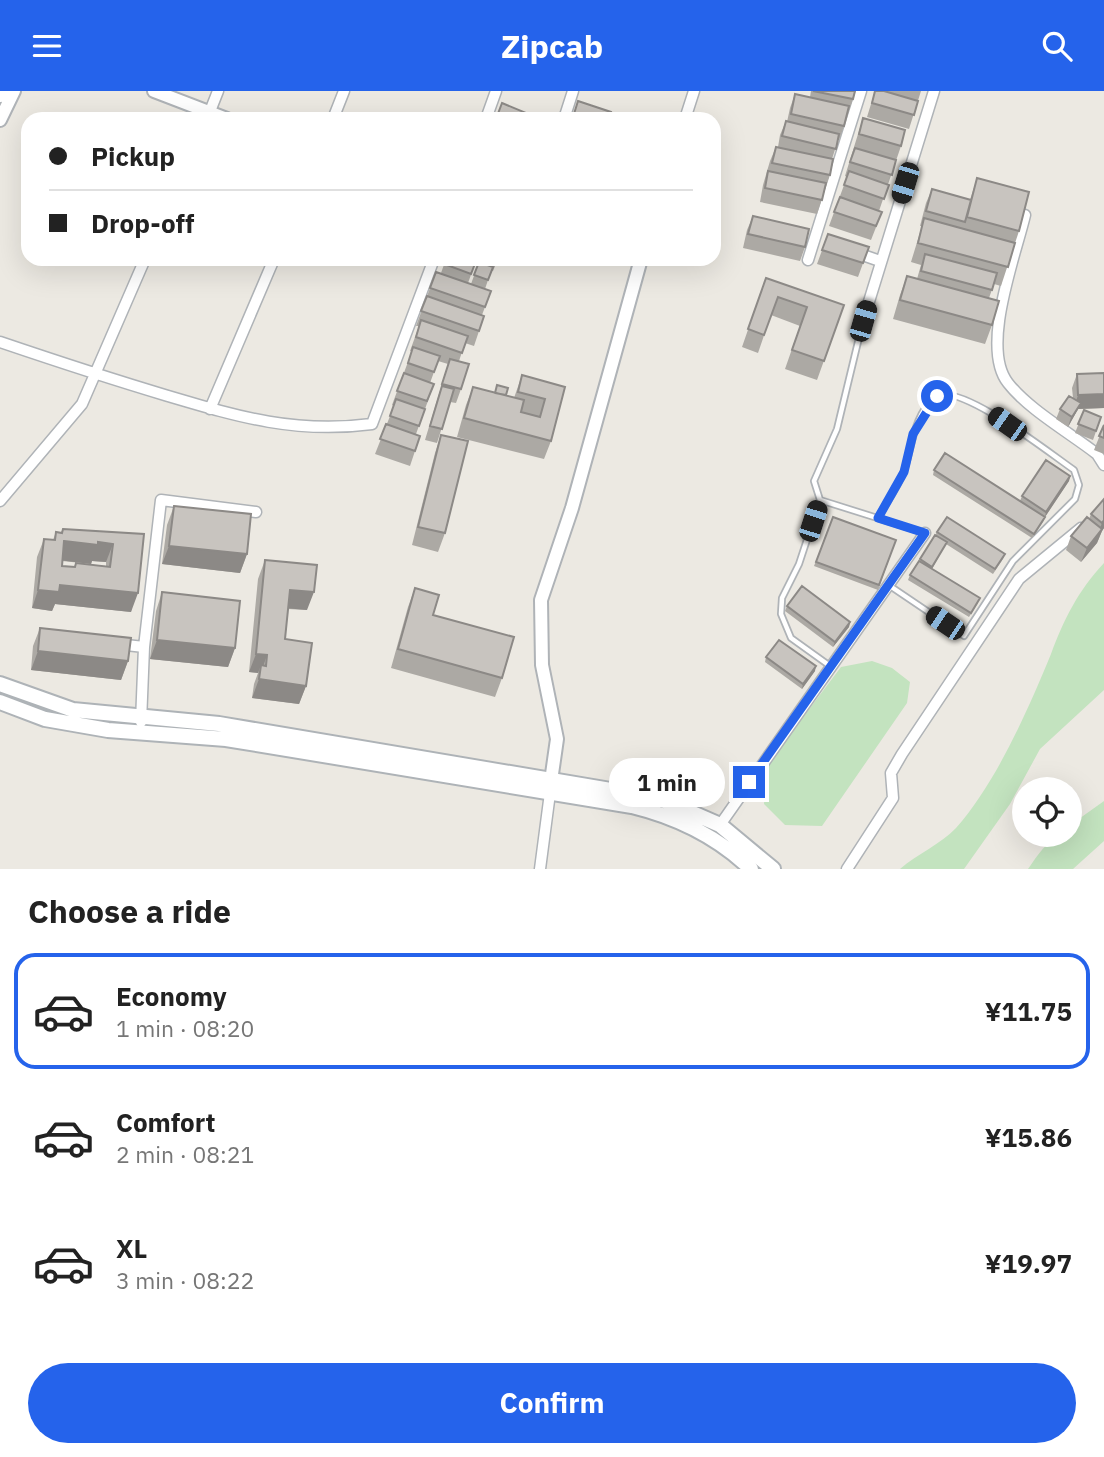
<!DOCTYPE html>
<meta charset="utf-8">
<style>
body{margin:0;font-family:"IBM Plex Sans",sans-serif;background:#f2f2f2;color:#222;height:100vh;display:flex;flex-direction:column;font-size:26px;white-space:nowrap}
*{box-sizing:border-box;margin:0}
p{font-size:23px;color:#767676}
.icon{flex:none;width:38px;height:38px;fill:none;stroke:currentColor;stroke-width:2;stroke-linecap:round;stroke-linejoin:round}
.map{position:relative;height:778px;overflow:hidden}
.sheet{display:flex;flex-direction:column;background:#fff;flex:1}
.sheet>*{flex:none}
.banner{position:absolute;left:21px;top:21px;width:700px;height:154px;border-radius:21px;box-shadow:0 7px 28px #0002;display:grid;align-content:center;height:154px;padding:0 28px;background:#fff}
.controls{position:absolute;left:1012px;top:686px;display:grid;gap:14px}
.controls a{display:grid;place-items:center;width:70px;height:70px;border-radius:50%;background:#fff;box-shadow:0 7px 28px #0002;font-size:35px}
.end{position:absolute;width:32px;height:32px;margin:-16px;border:9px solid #2563eb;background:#fff;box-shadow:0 0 0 4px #fff}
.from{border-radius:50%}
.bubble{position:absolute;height:49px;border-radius:24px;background:#fff;box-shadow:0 7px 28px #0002;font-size:23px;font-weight:700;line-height:49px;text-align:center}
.car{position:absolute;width:21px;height:42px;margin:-21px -10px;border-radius:9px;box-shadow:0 0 5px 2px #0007;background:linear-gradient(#222 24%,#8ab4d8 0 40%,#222 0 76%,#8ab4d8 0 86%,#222 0)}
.banner b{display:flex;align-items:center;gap:24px;height:66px;font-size:26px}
.banner b+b{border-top:2px solid #e0e0e0}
.banner i{width:18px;height:18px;background:#222}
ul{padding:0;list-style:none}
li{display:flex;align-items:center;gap:21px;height:116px;margin:0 14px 10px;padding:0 14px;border:4px solid transparent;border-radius:21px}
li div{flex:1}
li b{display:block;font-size:26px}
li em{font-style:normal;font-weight:700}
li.current{border-color:#2563eb}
li>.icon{width:63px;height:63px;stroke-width:1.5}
h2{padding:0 28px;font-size:32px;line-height:84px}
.primary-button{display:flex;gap:14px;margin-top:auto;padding:14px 28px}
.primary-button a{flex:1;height:80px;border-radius:42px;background:#2563eb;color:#fff;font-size:28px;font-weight:700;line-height:80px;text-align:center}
header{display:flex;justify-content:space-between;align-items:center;height:91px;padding:0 28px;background:#2563eb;color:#fff;font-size:32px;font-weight:700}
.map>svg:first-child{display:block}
.green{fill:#c3e3bf}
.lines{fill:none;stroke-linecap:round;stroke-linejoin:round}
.service-casing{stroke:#afb3b7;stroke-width:8}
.minor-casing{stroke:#afb3b7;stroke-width:13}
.tertiary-casing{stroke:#afb3b7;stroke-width:16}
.secondary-casing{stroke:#aeb3b7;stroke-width:18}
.service{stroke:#fff;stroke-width:4.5}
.minor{stroke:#fff;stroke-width:10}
.tertiary{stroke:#fff;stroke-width:12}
.secondary{stroke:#fff;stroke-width:14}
.wall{fill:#aca9a4;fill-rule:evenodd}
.shaded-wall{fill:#8c8986}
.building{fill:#c8c4bf;stroke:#8c8986;stroke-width:2;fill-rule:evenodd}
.route{stroke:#2563eb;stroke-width:9}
</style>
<header><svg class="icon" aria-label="menu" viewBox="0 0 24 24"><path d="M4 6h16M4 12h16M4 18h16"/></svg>Zipcab<svg class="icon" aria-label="search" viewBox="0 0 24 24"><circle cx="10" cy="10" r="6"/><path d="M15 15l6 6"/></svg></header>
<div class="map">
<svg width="1104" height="778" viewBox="0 0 1104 778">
<rect width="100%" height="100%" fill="#ece9e2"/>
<!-- green -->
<path class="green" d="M1104,472V599L1040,658L1010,713L964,778H900C917,763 941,753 956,737C996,692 1028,619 1051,563C1064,528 1078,500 1104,472Z
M872,570L892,577L910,591L907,612L822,735L785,734L764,713L766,675L841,576Z
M1104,710V750L1073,778H1028C1039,763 1049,744 1069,744V735Z"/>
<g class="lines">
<!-- service casing -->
<g class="service-casing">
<path id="service" d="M820,409L814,390L837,338L863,230
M878,427C886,412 898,396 904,380C912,356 914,323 935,306C958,289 1052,364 1074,379L1079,394L1075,408L1013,470L964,545L890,495
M830,575L791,547L781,523L782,507L799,473L820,409L925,442"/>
</g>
<!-- minor casing -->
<g class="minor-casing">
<path id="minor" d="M207,28L218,0
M333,28L344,0
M486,28L496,0
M564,28L573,0
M685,28L694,0
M1025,124C1015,166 980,257 1008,292C1028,318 1070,342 1097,363L1104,374
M854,161L880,170
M808,169L861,0
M863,230L934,0
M0,251C56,270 111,288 168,305C239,326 296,343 372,333L434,168
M210,318L274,168
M0,410L82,313L145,168
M117,553L144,556
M141,631L144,556L161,409L256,421
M720,734L925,442
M540,778L550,702
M847,778L893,707L891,682L902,663L1019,488L1081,437"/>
</g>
<!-- tertiary casing -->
<g class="tertiary-casing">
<path id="tertiary" d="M154,0L227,28
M0,5L2,0
M0,29L14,0
M550,697L557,648L542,574L541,509L572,417L641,168"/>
</g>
<!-- secondary casing -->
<g class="secondary-casing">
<path id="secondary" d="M0,593L73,619L219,633L658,707L720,734L773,778
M0,611L45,628L108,639L226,648L632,715C677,726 718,746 751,778"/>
</g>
<!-- service -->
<use href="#service" class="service"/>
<!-- minor -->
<use href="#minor" class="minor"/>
<!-- tertiary -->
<use href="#tertiary" class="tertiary"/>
<!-- secondary -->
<use href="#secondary" class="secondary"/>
</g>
<!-- wall -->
<path class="wall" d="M811,0H855L853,8L848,22H847L844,35L839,49H838L832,68L830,84L817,123L760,111L763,94L770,70L776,56H778L780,44L786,30L787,31L790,17L795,3L810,6Z
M875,0H921L909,38L867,26Z
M863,27L901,55L879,120L882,121L871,149L829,135L847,86L845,85Z
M977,87L1019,140L1001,195L994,193L989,207L992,234L985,253L893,228L900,204L907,185L917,188L921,174L911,171L922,135H920L926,112L932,98L970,109Z
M753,125L805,156L800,170L743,157L747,139Z
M828,143L869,156L858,186L817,173Z
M393,168H413L411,173Z
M446,168L476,170L468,192L471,193L479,171L481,172L482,168H498L493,180H491L485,198L491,200L482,224L484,225L474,255L465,252L459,270L461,298L456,312L450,311L437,352L425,349L448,273L438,270L430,292L434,293L416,343L415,360L410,375L375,363L394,315L392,314L412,260H410L419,235H416L436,181L441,182Z
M766,187L844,214L817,289L785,278L800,235L771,224L758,262L742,256Z
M1104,282V317L1078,318L1068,336L1056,328L1060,318L1073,307L1072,297L1077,283Z
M522,284L565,296L551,350L544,368L457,346L466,314L473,296L514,307Z
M1084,319L1101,326L1093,349L1075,342Z
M1104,334V363L1094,359Z
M441,344L445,442L438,461L412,454L435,362Z
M934,379L1045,426L1043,431L1032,447L933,384Z
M1070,385L1069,390L1045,426L1020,410L1022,405Z
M1104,408V437L1102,440L1097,452L1081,471L1066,459L1071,445L1089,428L1091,423Z
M174,415L247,463L240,482L162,473L167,434Z
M833,426L896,449L878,499L814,475Z
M63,438L144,443L131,521L55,513L52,520L32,517L37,466L44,448L53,449L56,441L61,442ZM62,470L91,473L92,470L106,471V475L76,472L74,476L62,475Z
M937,441L1005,463L1003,468L993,483L946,453L932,478L978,512L969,526L908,489L910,484Z
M265,469L307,519L288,518L285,548L306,595L299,613L252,607L254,593L258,582L249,581L258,488Z
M415,497L433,524L502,587L495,606L391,577L408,516Z
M162,501L235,557L228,576L150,568L156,520Z
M787,515L850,531L849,536L833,556L785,520Z
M40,537L128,570L121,589L31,579L33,555Z
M766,566L815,580L802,598L765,571Z"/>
<!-- shaded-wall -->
<path class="shaded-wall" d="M1104,303V317L1078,318L1068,336L1078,304Z
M1070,385L1069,390L1045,426L1046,421Z
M1104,429V437L1102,440L1097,452L1081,471L1087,457L1097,444L1102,432Z
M64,450L98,451L113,453L106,471L92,470L91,473L58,469Z
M169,455L247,463L240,482L162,473Z
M60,494L138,502L131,521L55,513L52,520L32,517L38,499Z
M290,499L314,501L307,519L284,517Z
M850,531L849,536L833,556L835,551Z
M157,549L235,557L228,576L150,568Z
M38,560L128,570L121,589L31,579Z
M256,563L267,564L261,582V574L258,582L249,581Z
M816,575L815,580L802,598L803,593Z
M259,588L306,595L299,613L252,607Z"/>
<!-- building -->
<path class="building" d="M813,0H855L853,8Z
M875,0H884L918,10L914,24L872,12Z
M795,3L849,15L844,35L791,23Z
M578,10L611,21L609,28H580L573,26Z
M502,12L531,24L530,28H496Z
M863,27L905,39L901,55L859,43Z
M786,30L839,43L836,58L782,45Z
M776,56L833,68L830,84L772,72Z
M855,57L896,69L892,84L850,71Z
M768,80L826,92L822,109L765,97Z
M849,80L889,94L884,108L844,94Z
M977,87L1029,101L1019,140L967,126Z
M932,98L971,109L965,131L926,120Z
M840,106L882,121L876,135L834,121Z
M753,125L809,138L805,156L748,143Z
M924,127L1015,152L1008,176L918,152Z
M828,143L869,156L863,172L822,159Z
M925,163L997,182L992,199L921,180Z
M446,168H469L476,170L471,183L444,173Z
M479,171L493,176L488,189L474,184Z
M436,181L491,200L485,216L430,197Z
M907,185L999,210L992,234L900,209Z
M766,187L844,214L824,270L792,259L807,216L778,206L764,244L748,238Z
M427,205L484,225L479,240L421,220Z
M421,229L468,245L462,262L416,246Z
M413,256L440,265L434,281L408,272Z
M450,268L469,273L461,298L442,293Z
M404,282L434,293L427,310L397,300Z
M1104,282V303L1078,304L1077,283Z
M522,284L565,296L551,350L464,327L473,296L524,309L521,321L540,326L545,308L518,301Z
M497,294L508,297L506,304L495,302Z
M442,295L454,298L442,338L430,335Z
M1069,305L1081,312L1072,326L1060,318Z
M396,308L425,318L419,335L390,325Z
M1084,319L1101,326L1096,340L1078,333Z
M386,333L420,345L415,360L380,348Z
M1104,334V347L1099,345Z
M441,344L468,350L445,442L418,436Z
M945,362L1045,426L1034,443L934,379Z
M1046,369L1070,385L1046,421L1022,405Z
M1104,408V429L1102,432L1091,423Z
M174,415L251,423L247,463L169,455Z
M833,426L896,449L879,494L816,471Z
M947,426L1005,463L995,478L937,441Z
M1087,426L1102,438L1087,457L1071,445Z
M63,438L144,443L138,502L60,494L59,501L38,499L44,448L55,449L56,441L62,442ZM64,450L98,454V451L113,453L110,476L76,472L75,476L62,475Z
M935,444L947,451L932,476L920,468Z
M265,469L317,474L314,501L290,499L285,548L312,552L306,595L259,588L261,574L266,575L267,564L256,563Z
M919,470L980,507L971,522L910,484Z
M802,495L850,531L835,551L787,515Z
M415,497L439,504L433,524L514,546L502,587L398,558Z
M162,501L240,510L235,557L157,549Z
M40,537L131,547L128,570L38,560Z
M779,549L816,575L803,593L766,566Z"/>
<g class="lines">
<!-- route -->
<path class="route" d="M749,691L925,442L878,427L904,381L913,343L937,305"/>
</g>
</svg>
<div class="controls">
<a><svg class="icon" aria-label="locate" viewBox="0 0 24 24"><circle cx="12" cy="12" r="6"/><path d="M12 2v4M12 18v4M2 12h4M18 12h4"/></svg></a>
</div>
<i class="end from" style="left:937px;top:305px"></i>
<i class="end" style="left:749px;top:691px"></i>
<div class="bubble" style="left:609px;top:667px;width:116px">1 min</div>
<i class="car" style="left:905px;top:92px;rotate:197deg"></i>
<i class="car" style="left:863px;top:230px;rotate:16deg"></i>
<i class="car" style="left:1007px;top:333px;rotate:305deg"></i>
<i class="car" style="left:813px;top:430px;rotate:18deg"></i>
<i class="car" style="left:945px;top:532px;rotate:304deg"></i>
<div class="banner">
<b><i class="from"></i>Pickup</b>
<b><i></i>Drop-off</b>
</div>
</div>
<section class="sheet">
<h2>Choose a ride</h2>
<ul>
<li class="current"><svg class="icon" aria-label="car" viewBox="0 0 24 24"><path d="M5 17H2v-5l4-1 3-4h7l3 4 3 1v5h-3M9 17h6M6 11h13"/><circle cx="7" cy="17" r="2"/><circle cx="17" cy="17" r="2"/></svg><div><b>Economy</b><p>1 min · 08:20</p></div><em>¥11.75</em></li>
<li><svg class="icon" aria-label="car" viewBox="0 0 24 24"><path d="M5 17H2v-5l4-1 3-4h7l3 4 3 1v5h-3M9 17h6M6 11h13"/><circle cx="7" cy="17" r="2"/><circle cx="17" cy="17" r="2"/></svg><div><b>Comfort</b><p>2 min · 08:21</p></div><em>¥15.86</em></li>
<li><svg class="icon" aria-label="car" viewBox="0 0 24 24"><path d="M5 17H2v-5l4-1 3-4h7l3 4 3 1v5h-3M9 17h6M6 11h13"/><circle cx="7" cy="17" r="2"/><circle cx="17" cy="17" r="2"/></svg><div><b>XL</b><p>3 min · 08:22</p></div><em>¥19.97</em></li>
</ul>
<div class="primary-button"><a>Confirm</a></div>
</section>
